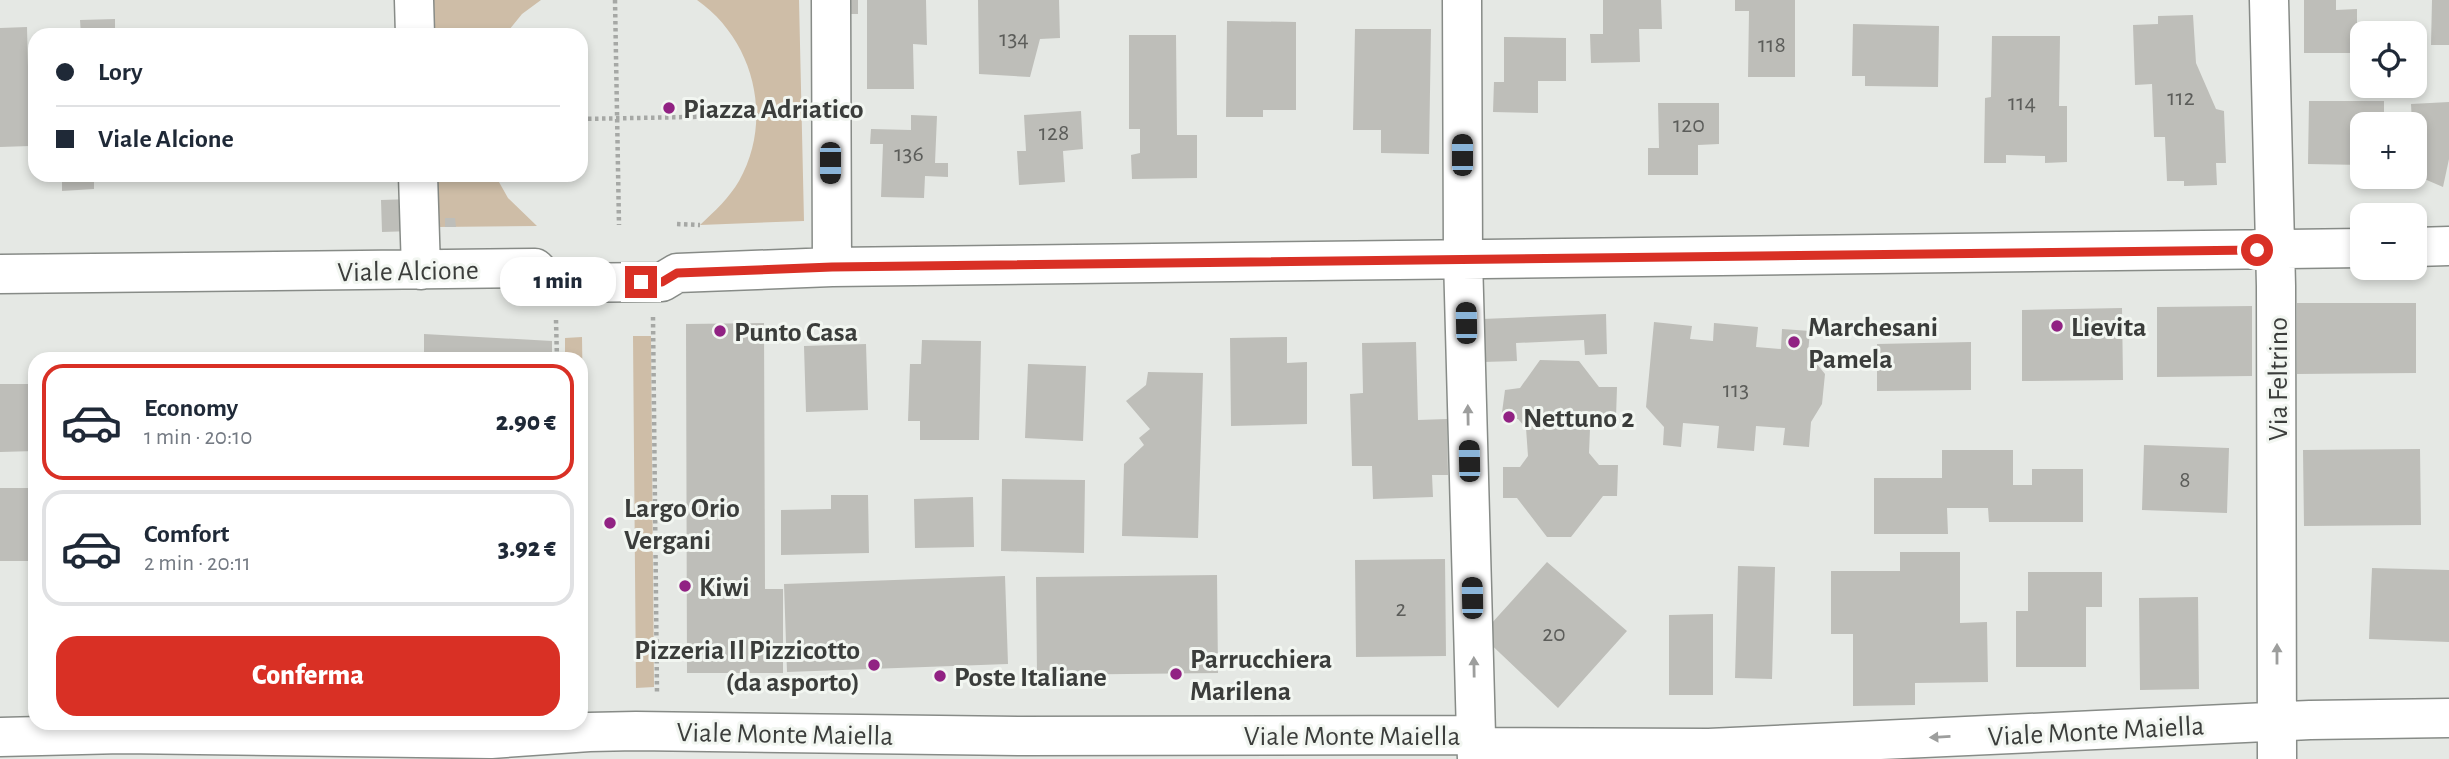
<!DOCTYPE html>
<html lang="it">
<meta charset="utf-8">
<style>
body{margin:0;font-family:"Alegreya Sans",sans-serif;background:#f6f6f7;color:#1f2937;height:100vh;display:flex;flex-direction:column;font-size:26px;white-space:nowrap}
*{box-sizing:border-box;margin:0}
p{font-size:23px;color:#747a83}
.icon{flex:none;width:38px;height:38px;fill:none;stroke:currentColor;stroke-width:2;stroke-linecap:round;stroke-linejoin:round}
.map{position:relative;flex:1;overflow:hidden}
.details{position:absolute;left:28px;top:352px;width:560px;height:378px;display:flex;flex-direction:column;background:#fff;border-radius:21px;box-shadow:0 4px 10px #0003}
.details>*{flex:none}
.guide{position:absolute;left:28px;top:28px;width:560px;height:154px;border-radius:21px;box-shadow:0 4px 10px #0003;display:grid;align-content:center;height:154px;padding:0 28px;background:#fff}
.controls{position:absolute;left:2350px;top:21px;display:grid;gap:14px}
.controls a{display:grid;place-items:center;width:77px;height:77px;border-radius:14px;background:#fff;box-shadow:0 4px 10px #0003;font-size:35px}
.end{position:absolute;width:32px;height:32px;margin:-16px;border:9px solid #d93025;background:#fff;box-shadow:0 0 0 4px #fff}
.from{border-radius:50%}
.bubble{position:absolute;height:49px;border-radius:21px;background:#fff;box-shadow:0 4px 10px #0003;font-size:23px;font-weight:800;line-height:49px;text-align:center}
.car{position:absolute;width:21px;height:42px;margin:-21px -10px;border-radius:9px;box-shadow:0 0 5px 2px #0007;background:linear-gradient(#222 24%,#8ab4d8 0 40%,#222 0 76%,#8ab4d8 0 86%,#222 0)}
.guide b{display:flex;align-items:center;gap:24px;height:66px;font-size:26px}
.guide b+b{border-top:2px solid #e0e1e3}
.guide i{width:18px;height:18px;background:#1f2937}
ul{padding:12px 0 0;list-style:none}
li{display:flex;align-items:center;gap:21px;height:116px;margin:0 14px 10px;padding:0 14px;border:4px solid #e0e1e3;border-radius:21px}
li div{flex:1}
li b{display:block;font-size:26px}
li em{font-style:normal;font-weight:800}
li.selected{border-color:#d93025}
li>.icon{width:63px;height:63px;stroke-width:1.5}
.button{display:flex;gap:14px;margin-top:auto;padding:14px 28px}
.button a{flex:1;height:80px;border-radius:21px;background:#d93025;color:#fff;font-size:28px;font-weight:800;line-height:80px;text-align:center}
.map>svg:first-child{display:block}
.green{fill:#cebda7}
.building{fill:#bebeb9}
.lines{fill:none;stroke-linecap:round;stroke-linejoin:round}
.minor-casing{stroke:#878b87;stroke-width:41}
.path{stroke:#a6a8a5;stroke-width:4.5;stroke-dasharray:3.5 3.5;stroke-linecap:butt}
.minor{stroke:#fff;stroke-width:38}
.oneway{fill:#9d9e9d}
.route{stroke:#d93025;stroke-width:9}
.poi-dot{fill:#912283;stroke:#f2f6f1;stroke-width:2.5}
.labels{text-anchor:middle;stroke-width:6;stroke-linejoin:round;paint-order:stroke}
.number-label{font-size:24px;fill:#5c5d5a}
.poi-label{font-size:28px;font-weight:bold;fill:#3b3d3b;stroke:#f2f6f1;text-anchor:start}
.street-label{font-size:28px;fill:#3b3d3b;stroke:#f2f6f1}
</style>
<div class="map">
<svg width="2449" height="759" viewBox="0 0 2449 759">
<rect width="100%" height="100%" fill="#e5e8e4"/>
<!-- green -->
<path class="green" d="M433,0H541L522,14L505,35H433Z
M697,0H799L804,221L700,225C715,211 729,198 739,181C774,119 754,40 697,0Z
M436,175H495L508,198L537,226L437,227Z
M633,336H651L654,687L636,688Z
M582,337L587,689H581V359H565V338Z"/>
<!-- building -->
<path class="building" d="M837,0H858V14H837Z
M867,0H926L927,45L913,44L914,89H867Z
M978,0H1059L1060,38L1040,39L1030,77L979,74Z
M1603,0H1661L1662,29H1639L1640,62L1591,63L1590,34H1603Z
M1735,0H1795V77H1748L1749,11H1735Z
M2304,0H2336V10L2357,9V53H2304Z
M2432,0H2449V45H2431Z
M2193,15L2196,63L2216,109L2224,111L2226,163H2216L2217,185L2184,186V181H2167L2165,137H2154L2152,84L2135,85L2133,25L2158,24V16Z
M115,19V35H81L80,20Z
M1227,21L1296,22V110H1263V117H1226Z
M1853,24L1939,26L1938,87L1865,86V76H1852Z
M27,27L30,146L0,147V28Z
M1355,29H1431L1429,154L1381,153V130H1353Z
M1129,35H1176L1177,135H1197V178L1132,179L1131,155L1140,153V129H1129Z
M1992,36H2060L2059,106H2067V162L2045,163V156L2006,155V163H1984L1985,98L1991,97Z
M1504,37L1566,38V81H1538V113L1493,112L1494,82H1504Z
M2309,101H2384V124H2362V165L2308,164Z
M2449,102V159L2443,187L2415,175V124H2412L2411,104Z
M1658,103H1719V144L1698,145V175H1648V148H1659Z
M1081,111L1083,149L1063,151L1065,182L1019,185L1017,151H1026L1024,115Z
M911,115L937,116L935,163H948V177L925,176L924,198L881,197L883,144H870L871,129L911,130Z
M62,175H121V177L94,178V189L62,191Z
M412,199L413,231L382,232L381,200Z
M445,218H455L456,227H445Z
M2297,303H2416V373L2297,374Z
M2252,306V376L2157,377V307Z
M2122,308L2123,380L2022,381V310Z
M1606,314L1607,354L1585,355L1584,340L1516,343L1517,361L1483,362L1482,319Z
M1654,322L1692,326L1690,339L1713,341L1714,323L1758,327L1756,347L1781,349L1782,329L1810,331L1808,353L1825,374L1822,404L1811,422L1809,447L1783,445L1785,428L1756,426L1754,451L1717,448L1719,426L1683,423L1681,447L1663,445L1664,427L1646,407Z
M764,323L765,589H783V673H687L686,324Z
M424,334L552,341V359H424Z
M1287,337V363L1307,362V424L1231,426L1230,338Z
M922,340L981,341L979,440H920V421H908L910,364H921Z
M1416,342L1418,420L1447,419L1448,475H1432L1433,497L1373,499L1372,466H1352L1350,394L1363,393L1362,343Z
M1971,342V390L1877,391V344Z
M866,344L868,410L806,412L804,346Z
M1540,360L1579,361L1599,387H1617L1616,418H1598L1590,429L1589,453L1599,465H1618L1617,496H1603L1571,537H1547L1517,498H1503V467H1520L1528,456L1526,428L1518,419L1501,420L1505,390L1520,388Z
M1028,364L1086,366L1083,441L1025,438Z
M1148,372L1203,373L1198,538L1122,536L1124,464L1144,445L1139,438L1150,429L1126,401L1146,385Z
M0,384H35V451L0,452Z
M2144,445L2229,448L2227,513L2142,510Z
M2420,449L2421,525L2304,526L2303,450Z
M1942,450H2013V485H2032V469H2083V522H1989L1988,508H1947L1948,534H1874V478H1942Z
M1002,479L1085,480L1084,553L1001,551Z
M0,488H35V561H0Z
M831,495H868L869,553L781,555V510L831,509Z
M973,497L974,547L915,548L914,499Z
M1900,552H1960V623L1987,622L1988,682L1915,683V705L1853,706V634H1831V571H1900Z
M1445,559L1446,656L1356,657L1355,560Z
M1547,562L1627,631L1558,708L1481,635Z
M1738,566L1775,567L1772,679L1735,678Z
M2372,568L2449,570V642L2369,639Z
M2028,572H2102V607H2086V667H2016V611H2028Z
M1217,575L1218,673L1037,675L1036,577Z
M1005,576L1008,664L787,672L784,584Z
M2198,597L2199,689L2140,690L2139,598Z
M1713,614V695H1669V615Z"/>
<g class="lines">
<!-- minor casing -->
<g class="minor-casing">
<path id="minor" d="M414,0L415,35
M831,0L832,267
M1462,0L1463,258L1476,735
M2269,0L2276,286L2277,759
M418,175L421,270
M2415,247L2449,246
M0,274L535,268L550,283L662,282L677,273L832,267L2362,248
M0,737L122,734L491,739L589,732L636,731L1023,736L1476,735L1477,759
M1476,747L1709,748L2310,720L2449,718"/>
</g>
<!-- path -->
<path class="path" d="M615,0L619,225
M581,119L797,115
M677,224L700,225
M653,317L657,692
M556,320L557,359"/>
<!-- minor -->
<use href="#minor" class="minor"/>
</g>
<!-- one-way arrows -->
<defs><path id="oneway-solid" d="M-6-.8H1V-3.2L6.5 0L1 3.2V.8H-6Z" transform="scale(1.75)"/></defs>
<g class="oneway">
<use href="#oneway-solid" transform="translate(1468 415) rotate(-91)"/>
<use href="#oneway-solid" transform="translate(2277 654) rotate(-90)"/>
<use href="#oneway-solid" transform="translate(1474 667) rotate(-91)"/>
<use href="#oneway-solid" transform="translate(1940 737) rotate(177)"/>
</g>
<g class="lines">
<!-- route -->
<path class="route" d="M641,282H662L677,273L832,267L2257,250"/>
</g>
<!-- markers -->
<g class="poi-dot">
<circle cx="669" cy="108" r="7"/>
<circle cx="2057" cy="326" r="7"/>
<circle cx="720" cy="331" r="7"/>
<circle cx="1794" cy="342" r="7"/>
<circle cx="1509" cy="417" r="7"/>
<circle cx="610" cy="523" r="7"/>
<circle cx="685" cy="586" r="7"/>
<circle cx="874" cy="665" r="7"/>
<circle cx="1176" cy="674" r="7"/>
<circle cx="940" cy="676" r="7"/>
</g>
<g class="labels">
<!-- number labels -->
<g class="number-label">
<text x="1014" y="46">134</text>
<text x="1772" y="52">118</text>
<text x="2181" y="105">112</text>
<text x="2022" y="110">114</text>
<text x="1689" y="132">120</text>
<text x="1054" y="140">128</text>
<text x="909" y="161">136</text>
<text x="1736" y="397">113</text>
<text x="2185" y="487">8</text>
<text x="1401" y="616">2</text>
<text x="1554" y="641">20</text>
</g>
<!-- poi labels -->
<g class="poi-label">
<text x="683" y="118">Piazza Adriatico</text>
<text x="1808" y="336">Marchesani<tspan x="1808" dy="32">Pamela</tspan></text>
<text x="2071" y="336">Lievita</text>
<text x="734" y="341">Punto Casa</text>
<text x="1523" y="427">Nettuno 2</text>
<text x="624" y="517">Largo Orio<tspan x="624" dy="32">Vergani</tspan></text>
<text x="699" y="596">Kiwi</text>
<text x="860" y="659" text-anchor="end">Pizzeria Il Pizzicotto<tspan x="860" dy="32">(da asporto)</tspan></text>
<text x="1190" y="668">Parrucchiera<tspan x="1190" dy="32">Marilena</tspan></text>
<text x="954" y="686">Poste Italiane</text>
</g>
<!-- street labels -->
<g class="street-label">
<text transform="translate(408 270) rotate(-1)" y="10">Viale Alcione</text>
<text transform="translate(2277 379) rotate(-90)" y="10">Via Feltrino</text>
<text transform="translate(2096 730) rotate(-3)" y="10">Viale Monte Maiella</text>
<text transform="translate(785 733) rotate(1)" y="10">Viale Monte Maiella</text>
<text x="1352" y="745">Viale Monte Maiella</text>
</g>
</g>
</svg>
<div class="controls">
<a><svg class="icon" aria-label="locate" viewBox="0 0 24 24"><circle cx="12" cy="12" r="6"/><path d="M12 2v4M12 18v4M2 12h4M18 12h4"/></svg></a>
<a>+</a>
<a>−</a>
</div>
<i class="end from" style="left:2257px;top:250px"></i>
<i class="end" style="left:641px;top:282px"></i>
<div class="bubble" style="left:500px;top:257px;width:116px">1 min</div>
<i class="car" style="left:1462px;top:155px;rotate:0deg"></i>
<i class="car" style="left:830px;top:163px;rotate:180deg"></i>
<i class="car" style="left:1466px;top:323px;rotate:359deg"></i>
<i class="car" style="left:1469px;top:461px;rotate:359deg"></i>
<i class="car" style="left:1472px;top:598px;rotate:359deg"></i>
<div class="guide">
<b><i class="from"></i>Lory</b>
<b><i></i>Viale Alcione</b>
</div>
<section class="details">
<ul>
<li class="selected"><svg class="icon" aria-label="car" viewBox="0 0 24 24"><path d="M5 17H2v-5l4-1 3-4h7l3 4 3 1v5h-3M9 17h6M6 11h13"/><circle cx="7" cy="17" r="2"/><circle cx="17" cy="17" r="2"/></svg><div><b>Economy</b><p>1 min · 20:10</p></div><em>2.90 €</em></li>
<li><svg class="icon" aria-label="car" viewBox="0 0 24 24"><path d="M5 17H2v-5l4-1 3-4h7l3 4 3 1v5h-3M9 17h6M6 11h13"/><circle cx="7" cy="17" r="2"/><circle cx="17" cy="17" r="2"/></svg><div><b>Comfort</b><p>2 min · 20:11</p></div><em>3.92 €</em></li>
</ul>
<div class="button"><a>Conferma</a></div>
</section>
</div>
